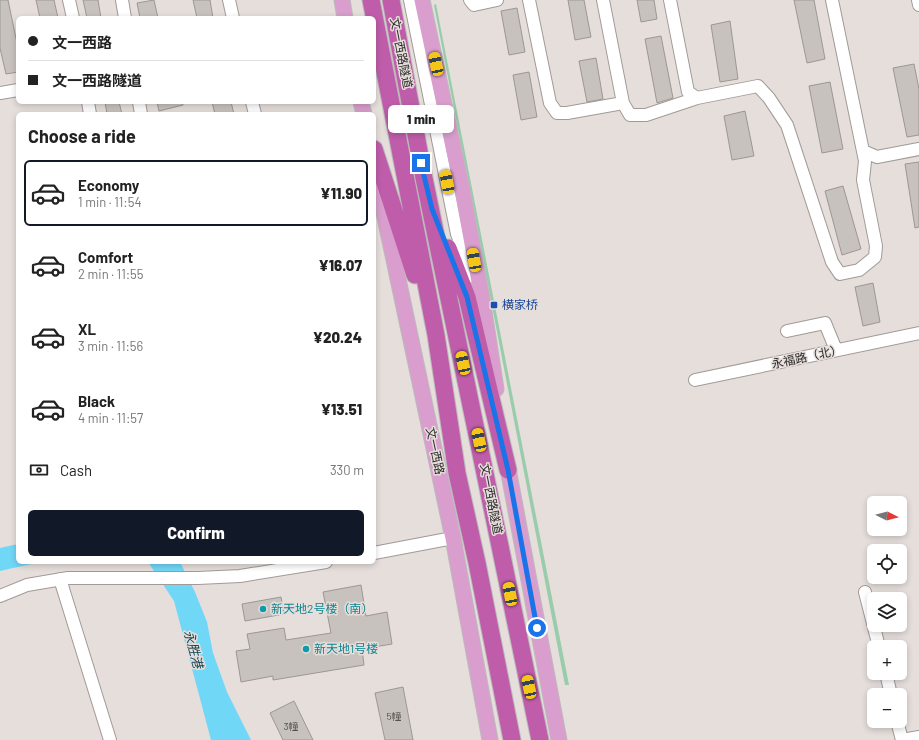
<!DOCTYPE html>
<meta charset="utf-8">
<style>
body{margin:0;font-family:Barlow,"Noto Sans SC",sans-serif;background:#f2f2f2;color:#222;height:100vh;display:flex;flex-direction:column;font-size:15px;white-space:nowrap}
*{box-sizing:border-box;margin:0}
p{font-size:13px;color:#767676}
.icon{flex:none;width:22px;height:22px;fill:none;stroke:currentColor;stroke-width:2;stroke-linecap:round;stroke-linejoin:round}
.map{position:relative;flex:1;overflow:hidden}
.side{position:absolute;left:16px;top:112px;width:360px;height:452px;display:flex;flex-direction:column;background:#fff;border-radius:6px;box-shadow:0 2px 6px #0003}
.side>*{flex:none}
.banner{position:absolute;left:16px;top:16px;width:360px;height:88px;border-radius:6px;box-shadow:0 2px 6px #0003;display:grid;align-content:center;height:88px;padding:0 12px;background:#fff}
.needle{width:26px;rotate:96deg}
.buttons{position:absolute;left:867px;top:496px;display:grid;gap:8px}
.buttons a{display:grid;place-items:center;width:40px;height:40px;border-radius:6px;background:#fff;box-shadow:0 2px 6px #0003;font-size:20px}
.end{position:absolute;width:18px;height:18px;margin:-9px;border:5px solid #1a73e8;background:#fff;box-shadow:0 0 0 2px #fff}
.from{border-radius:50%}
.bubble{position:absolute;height:28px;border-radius:6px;background:#fff;box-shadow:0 2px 6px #0003;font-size:13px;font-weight:800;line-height:28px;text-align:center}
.car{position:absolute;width:12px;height:24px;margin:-12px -6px;border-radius:5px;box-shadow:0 0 3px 1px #0007;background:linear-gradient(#f5c518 24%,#345 0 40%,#f5c518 0 76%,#345 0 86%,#f5c518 0)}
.banner b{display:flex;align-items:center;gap:14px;height:38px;font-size:15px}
.banner b+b{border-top:1px solid #e0e0e0}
.banner i{width:10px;height:10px;background:#222}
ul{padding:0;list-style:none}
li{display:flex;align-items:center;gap:12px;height:66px;margin:0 8px 6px;padding:0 4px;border:2px solid transparent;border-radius:6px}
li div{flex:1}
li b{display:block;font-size:15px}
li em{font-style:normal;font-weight:800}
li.on{border-color:#111827}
li>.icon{width:36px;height:36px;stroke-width:1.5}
h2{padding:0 12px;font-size:18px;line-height:48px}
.pay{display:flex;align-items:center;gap:10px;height:44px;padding:0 12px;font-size:15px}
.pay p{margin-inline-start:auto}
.button{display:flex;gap:8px;margin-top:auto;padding:8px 12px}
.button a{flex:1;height:46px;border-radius:6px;background:#111827;color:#fff;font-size:16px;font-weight:800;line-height:46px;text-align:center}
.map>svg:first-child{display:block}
.green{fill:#98ccaa}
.water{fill:#71d7f7}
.building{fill:#c8c2bf;stroke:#9d9794}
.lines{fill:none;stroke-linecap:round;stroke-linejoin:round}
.minor-casing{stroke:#a19a97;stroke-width:14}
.major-casing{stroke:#bbb;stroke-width:17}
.highway-casing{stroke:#bbb;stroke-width:19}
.minor{stroke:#fff;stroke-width:12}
.major{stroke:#d99ecd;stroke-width:15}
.highway{stroke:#bf5dab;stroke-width:17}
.route{stroke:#1a73e8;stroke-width:5}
.transit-dot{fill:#1a4fb4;stroke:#e5dedb;stroke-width:1.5}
.culture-dot{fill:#0f9aa8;stroke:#e5dedb;stroke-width:1.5}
.labels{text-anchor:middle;stroke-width:3;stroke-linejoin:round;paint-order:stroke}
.number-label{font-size:10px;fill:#53504e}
.street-label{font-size:12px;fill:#2c2a29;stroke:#e5dedb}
.transit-label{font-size:12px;fill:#164399;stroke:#e5dedb;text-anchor:start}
.culture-label{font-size:12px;fill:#0d838f;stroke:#e5dedb;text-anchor:start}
.water-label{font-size:13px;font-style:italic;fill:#174553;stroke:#e5dedb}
</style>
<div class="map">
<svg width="919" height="740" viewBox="0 0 919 740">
<rect width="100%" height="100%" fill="#e5dedb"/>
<!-- green -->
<path class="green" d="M436,4L569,685H565L434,5Z"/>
<!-- water -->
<path class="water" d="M18,544V562H40L0,571V548Z
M148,562H180L195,592L207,622L213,653L227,692L251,740H211L174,601Z"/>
<!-- building -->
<path class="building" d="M0,0H8L18,48V72L6,74L0,48Z
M36,0H54L58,18H40Z
M83,0H98L101,18H87Z
M154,0L158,18H140L137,3Z
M193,0H210L213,18H197Z
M568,0H584L591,37L575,40Z
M637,0H654L657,19L641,22Z
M794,0H814L825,59L807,63Z
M517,8L525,52L509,55L501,11Z
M730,21L738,79L720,82L711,25Z
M661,36L673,98L657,103L645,39Z
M596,58L603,99L587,102L579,61Z
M914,64L919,89V135L907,137L893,68Z
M529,72L537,117L521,120L513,75Z
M830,82L843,149L822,153L809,86Z
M105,102H119L122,114H107Z
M157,102H183V105L159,111Z
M212,102H231L234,114H215Z
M745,111L754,156L732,160L724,116Z
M919,162V227L915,228L905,164Z
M843,186L861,249L842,255L825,191Z
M873,283L880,322L863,326L855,287Z
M361,585L366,616L387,612L392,644L362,649L364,665L273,680V676L241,682L236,651L250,649L247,634L284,628L286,640L331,633L323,592Z
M281,597L284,614L245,621L242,604Z
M403,687L413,740H385L375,693Z
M294,701L313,740H283L270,713Z"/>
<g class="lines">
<!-- minor casing -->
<g class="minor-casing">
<path id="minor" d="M69,0L73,18
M122,0L125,18
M229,0L233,18
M410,0L457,234L474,277
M470,0L474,5L497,0
M529,0L550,103L557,113H567L623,103
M603,0L623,103L630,115H646L697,98
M670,0L688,92L697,98L758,86L769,98L787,125L832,262L840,274L859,270L875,257L876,246L863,180L865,161L832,0
M918,0L919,5
M0,93L18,90
M88,102L90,114
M139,102L141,114
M252,102L255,114
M863,151L877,157L919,149
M787,331L825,323L836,350
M695,380L919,333
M374,553L453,538
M60,579L110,740
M865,592L879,647
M0,596L27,585L68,578H198L240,576L326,562
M886,673L891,695
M897,721L902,740
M902,740L919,737"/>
</g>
<!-- major casing -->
<g class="major-casing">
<path id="major" d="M342,0L345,18
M422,0L462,189L482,298L496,389
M361,102L364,114
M377,180L453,538L490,740
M506,458L559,740"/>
</g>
<!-- highway casing -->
<g class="highway-casing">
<path id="highway" d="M371,0L436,335L457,473L477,563L512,740
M391,0L424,178L540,740
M374,149L415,275
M448,248L467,297L508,470"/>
</g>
<!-- minor -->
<use href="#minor" class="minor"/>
<!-- major -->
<use href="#major" class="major"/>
<!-- highway -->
<use href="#highway" class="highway"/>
</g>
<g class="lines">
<!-- route -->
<path class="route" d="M421,163L432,209L467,297L508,470L537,628"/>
</g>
<!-- markers -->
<rect class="transit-dot" x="490" y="301" width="8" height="8" rx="2"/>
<g class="culture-dot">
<circle cx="263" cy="609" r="4"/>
<circle cx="306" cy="649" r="4"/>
</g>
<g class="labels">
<!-- number labels -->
<g class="number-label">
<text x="394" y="720">5幢</text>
<text x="291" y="730">3幢</text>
</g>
<!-- street labels -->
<g class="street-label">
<text transform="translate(401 53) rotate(79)" y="4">文一西路隧道</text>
<text transform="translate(807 357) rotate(-12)" y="4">永福路（北）</text>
<text transform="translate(435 451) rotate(78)" y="4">文一西路</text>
<text transform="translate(491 499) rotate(79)" y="4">文一西路隧道</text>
</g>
<!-- transit labels -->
<g class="transit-label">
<text x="502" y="309">横家桥</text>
</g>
<!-- culture labels -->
<g class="culture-label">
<text x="271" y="613">新天地2号楼（南）</text>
<text x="314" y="653">新天地1号楼</text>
</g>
<!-- water labels -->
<g class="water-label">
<text transform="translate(194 649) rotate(75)" y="5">永胜港</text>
</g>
</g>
</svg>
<div class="buttons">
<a><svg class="needle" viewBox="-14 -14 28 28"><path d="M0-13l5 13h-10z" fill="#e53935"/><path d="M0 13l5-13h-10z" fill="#767676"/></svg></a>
<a><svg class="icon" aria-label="locate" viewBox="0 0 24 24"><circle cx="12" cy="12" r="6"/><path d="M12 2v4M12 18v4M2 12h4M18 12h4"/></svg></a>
<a><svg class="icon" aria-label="layers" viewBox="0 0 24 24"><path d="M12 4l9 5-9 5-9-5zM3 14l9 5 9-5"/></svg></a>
<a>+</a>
<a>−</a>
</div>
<i class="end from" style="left:537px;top:628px"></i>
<i class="end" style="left:421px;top:163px"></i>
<div class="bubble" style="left:388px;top:105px;width:66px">1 min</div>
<i class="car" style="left:436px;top:64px;rotate:348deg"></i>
<i class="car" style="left:447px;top:182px;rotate:349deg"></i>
<i class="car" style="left:474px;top:260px;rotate:350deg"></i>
<i class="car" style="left:463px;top:363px;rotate:348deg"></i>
<i class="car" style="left:479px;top:440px;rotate:348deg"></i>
<i class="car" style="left:510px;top:594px;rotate:349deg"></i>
<i class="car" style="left:529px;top:687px;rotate:348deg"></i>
<div class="banner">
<b><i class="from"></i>文一西路</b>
<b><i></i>文一西路隧道</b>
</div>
<section class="side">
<h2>Choose a ride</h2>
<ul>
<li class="on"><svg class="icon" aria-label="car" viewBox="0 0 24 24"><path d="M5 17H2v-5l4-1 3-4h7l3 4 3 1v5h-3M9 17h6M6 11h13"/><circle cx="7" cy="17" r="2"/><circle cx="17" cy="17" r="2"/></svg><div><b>Economy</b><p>1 min · 11:54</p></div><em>¥11.90</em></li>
<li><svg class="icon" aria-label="car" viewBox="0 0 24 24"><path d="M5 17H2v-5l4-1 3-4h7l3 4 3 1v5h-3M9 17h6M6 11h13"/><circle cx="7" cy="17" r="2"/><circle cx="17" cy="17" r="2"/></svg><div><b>Comfort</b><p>2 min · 11:55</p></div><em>¥16.07</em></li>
<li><svg class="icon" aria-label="car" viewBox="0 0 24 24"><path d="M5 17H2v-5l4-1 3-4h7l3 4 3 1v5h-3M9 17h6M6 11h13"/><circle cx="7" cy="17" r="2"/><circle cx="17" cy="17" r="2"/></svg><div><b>XL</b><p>3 min · 11:56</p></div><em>¥20.24</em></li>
<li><svg class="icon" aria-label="car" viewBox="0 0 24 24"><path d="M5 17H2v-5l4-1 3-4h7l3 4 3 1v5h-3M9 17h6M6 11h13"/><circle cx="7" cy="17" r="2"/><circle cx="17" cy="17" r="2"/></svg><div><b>Black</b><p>4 min · 11:57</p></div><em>¥13.51</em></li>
</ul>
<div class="pay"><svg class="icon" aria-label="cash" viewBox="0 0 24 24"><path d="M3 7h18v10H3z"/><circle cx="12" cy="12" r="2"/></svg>Cash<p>330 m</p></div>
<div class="button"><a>Confirm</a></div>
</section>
</div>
